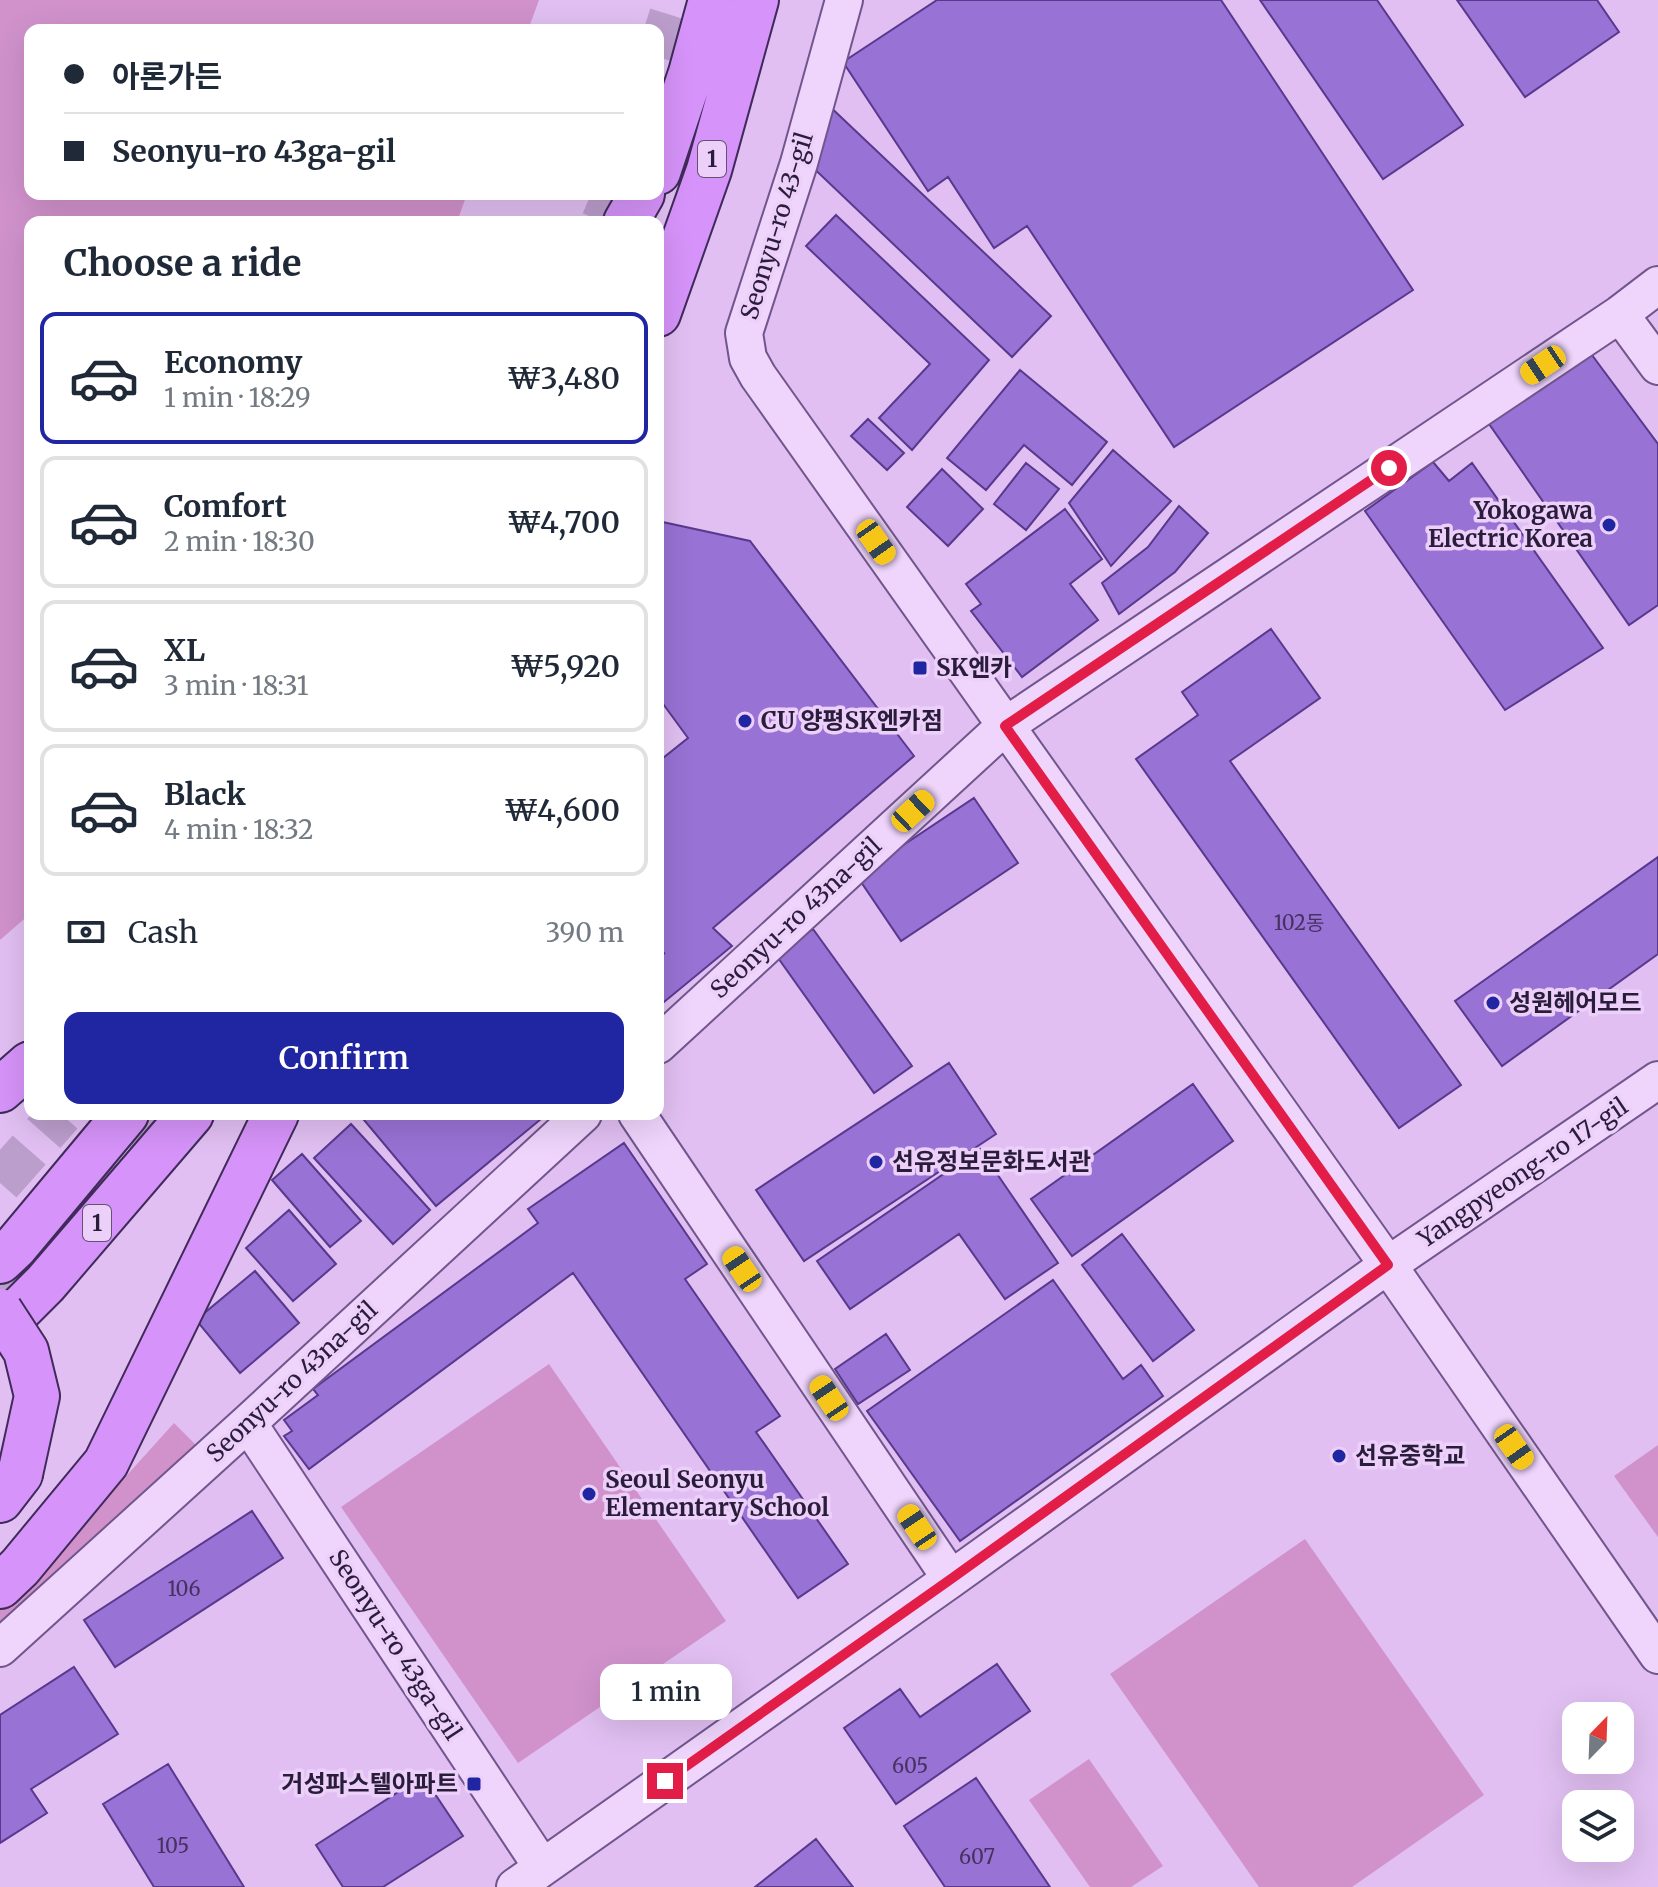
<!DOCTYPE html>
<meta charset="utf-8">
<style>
body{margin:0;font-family:Merriweather,"Noto Sans KR",serif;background:#f6f6f7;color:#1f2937;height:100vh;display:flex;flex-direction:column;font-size:30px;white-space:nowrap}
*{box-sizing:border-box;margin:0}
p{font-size:26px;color:#747a83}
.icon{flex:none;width:44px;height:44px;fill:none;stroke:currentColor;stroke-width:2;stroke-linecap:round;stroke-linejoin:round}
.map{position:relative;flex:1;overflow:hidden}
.details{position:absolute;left:24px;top:216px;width:640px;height:904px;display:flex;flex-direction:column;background:#fff;border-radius:16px;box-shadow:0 8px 32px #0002}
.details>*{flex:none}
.guide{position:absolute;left:24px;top:24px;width:640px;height:176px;border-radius:16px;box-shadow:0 8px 32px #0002;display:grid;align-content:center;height:176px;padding:0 40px;background:#fff}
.needle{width:52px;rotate:23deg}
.tools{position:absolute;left:1562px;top:1702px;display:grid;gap:16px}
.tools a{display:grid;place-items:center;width:72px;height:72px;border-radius:16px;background:#fff;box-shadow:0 8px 32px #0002;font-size:40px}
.end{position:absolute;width:36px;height:36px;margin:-18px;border:10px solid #e11d48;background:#fff;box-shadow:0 0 0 4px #fff}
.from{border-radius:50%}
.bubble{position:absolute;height:56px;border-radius:16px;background:#fff;box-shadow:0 8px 32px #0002;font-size:26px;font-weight:600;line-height:56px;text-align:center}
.car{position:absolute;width:24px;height:48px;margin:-24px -12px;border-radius:10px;box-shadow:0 0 6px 2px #0007;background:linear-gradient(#f5c518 24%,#345 0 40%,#f5c518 0 76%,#345 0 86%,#f5c518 0)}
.guide b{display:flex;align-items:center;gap:28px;height:76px;font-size:30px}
.guide b+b{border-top:2px solid #e0e1e3}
.guide i{width:20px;height:20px;background:#1f2937}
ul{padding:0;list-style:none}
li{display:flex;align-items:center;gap:24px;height:132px;margin:0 16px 12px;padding:0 24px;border:4px solid #e0e1e3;border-radius:16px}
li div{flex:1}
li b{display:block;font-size:30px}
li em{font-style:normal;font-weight:600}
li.active{border-color:#2025a2}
li>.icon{width:72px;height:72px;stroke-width:1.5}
h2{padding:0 40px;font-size:36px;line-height:96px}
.pay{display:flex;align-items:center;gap:20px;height:88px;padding:0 40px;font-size:30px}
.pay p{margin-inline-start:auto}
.cta{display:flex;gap:16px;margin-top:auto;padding:16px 40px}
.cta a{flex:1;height:92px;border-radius:16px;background:#2025a2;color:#fff;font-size:32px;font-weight:600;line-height:92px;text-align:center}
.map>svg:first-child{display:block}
.green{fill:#d192cc}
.building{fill:#9872d4;stroke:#58398e;stroke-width:2}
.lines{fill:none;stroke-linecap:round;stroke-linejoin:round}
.highway-tunnel{stroke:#bc9ecd;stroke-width:44;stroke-dasharray:44 22;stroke-linecap:butt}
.minor-casing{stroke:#71568d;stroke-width:40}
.major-casing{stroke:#3f2b5a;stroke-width:48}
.minor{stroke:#efd4fc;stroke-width:36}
.major{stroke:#d693f9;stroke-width:44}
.major-bridge-casing{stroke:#3f2b5a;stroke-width:48;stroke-linecap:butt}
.major-bridge{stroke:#d693f9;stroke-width:44}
.route{stroke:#e11d48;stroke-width:10}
.poi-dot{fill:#2025a2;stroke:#ecd0f9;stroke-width:3}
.labels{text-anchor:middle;stroke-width:7;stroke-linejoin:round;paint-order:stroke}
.number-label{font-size:20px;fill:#463261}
.shield{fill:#ecd0f9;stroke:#645274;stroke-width:2}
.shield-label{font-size:22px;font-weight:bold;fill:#2a1c3b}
.street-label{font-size:24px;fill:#2a1c3b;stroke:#ecd0f9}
.poi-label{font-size:24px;font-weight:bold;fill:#2a1c3b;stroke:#ecd0f9;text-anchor:start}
</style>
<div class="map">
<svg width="1658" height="1887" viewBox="0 0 1658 1887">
<rect width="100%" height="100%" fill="#e1bff2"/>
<!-- green -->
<path class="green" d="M0,0H539L528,30H30V194H467L457,222H30V914L0,940Z
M549,1364L726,1621L518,1763L341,1507Z
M174,1423L219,1468L0,1667V1601L65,1544Z
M1658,1445V1537L1614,1476Z
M1305,1539L1484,1795L1352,1887H1259L1110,1674Z
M1089,1759L1163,1866L1131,1887H1090L1029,1800Z"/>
<!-- building -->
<path class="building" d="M937,0H1221L1413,290L1174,447L1027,226L994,248L948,177L928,191L843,62Z
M1260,0H1377L1463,125L1383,179Z
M1457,0H1597L1619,32L1525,97Z
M824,101L1051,316L1012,357L805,160Z
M836,215L989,360L912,450L879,418L930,364L806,246Z
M1589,351L1658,444V605L1629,625L1487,421Z
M1020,370L1107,442L1072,485L1024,445L986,490L947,458Z
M868,419L904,453L887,470L851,436Z
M1113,450L1171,501L1111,566L1069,503Z
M1433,462L1449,481L1472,463L1603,648L1505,710L1365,511Z
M1026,463L1059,489L1026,530L994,504Z
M942,469L983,509L948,546L907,507Z
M1179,506L1208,533L1175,572L1119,614L1102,583L1148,547Z
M1065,509L1102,559L1070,584L1098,620L1022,677L971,611L981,604L966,584Z
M658,521L750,541L914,756L713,928L732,946L658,1007V958L665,953L658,954V762L688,738L658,697Z
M1271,629L1320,698L1230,761L1461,1085L1399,1128L1136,759L1198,715L1182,692Z
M974,798L1018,863L901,941L857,876Z
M1658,857V954L1502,1066L1455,1001Z
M813,929L912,1066L874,1093L776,955Z
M949,1063L996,1134L804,1261L756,1190Z
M1193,1084L1233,1141L1072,1256L1031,1199Z
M359,1114H547L436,1206Z
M351,1124L430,1210L393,1244L314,1158Z
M624,1143L707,1264L685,1279L780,1416L756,1432L848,1564L798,1598L573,1273L309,1469L284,1436L292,1431L284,1420L318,1395L313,1389L538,1223L528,1209Z
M980,1149L1058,1263L1005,1299L959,1234L850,1309L817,1261Z
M302,1154L361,1221L330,1247L272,1180Z
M289,1210L336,1264L293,1301L246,1248Z
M1122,1234L1194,1330L1153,1361L1082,1265Z
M255,1271L299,1323L240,1373L196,1320Z
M1053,1280L1123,1379L1141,1365L1163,1396L960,1541L867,1411Z
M886,1334L910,1370L858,1404L835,1369Z
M252,1511L283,1558L115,1667L84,1620Z
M997,1664L1030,1711L896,1804L844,1728L900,1689L920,1717Z
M74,1667L118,1734L31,1789L47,1813L0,1843V1715Z
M168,1764L244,1887H154L103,1804Z
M423,1776L463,1836L383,1887H343L316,1845Z
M976,1778L1050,1887H945L904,1826Z
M816,1839L853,1887H755Z"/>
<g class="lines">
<!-- highway-tunnel -->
<path class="highway-tunnel" d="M658,57L676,0
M603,222L615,194
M0,1183L61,1114
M0,1297L102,1187L161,1114"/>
<!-- minor casing -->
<g class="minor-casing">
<path id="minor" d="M844,0L799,163L744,333L748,358L758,376L1388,1265L1658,1655
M1620,314L1658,366
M658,1045L1005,726L1620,314L1658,285
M637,1114L951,1579
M248,1423L542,1867
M0,1648L248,1423L583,1114
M515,1887L951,1579L1388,1265L1658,1080"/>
</g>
<!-- major casing -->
<g class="major-casing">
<path id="major" d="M658,172L691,73L711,0
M626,222L642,194
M658,314L709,170L756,0
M0,1090L30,1064
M0,1261L15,1247L126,1114
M0,1329L45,1284L191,1114
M0,1500L20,1474
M0,1586L20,1567L106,1463L276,1114"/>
</g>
<!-- minor -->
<use href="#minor" class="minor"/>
<!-- major -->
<use href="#major" class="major"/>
<!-- major-bridge casing -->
<g class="major-bridge-casing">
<path id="major-bridge" d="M0,1311L26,1351L37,1396L20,1474"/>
</g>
<!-- major-bridge -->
<use href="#major-bridge" class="major-bridge"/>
</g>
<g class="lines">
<!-- route -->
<path class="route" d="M665,1781L951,1579L1388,1265L1005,726L1389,468"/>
</g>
<!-- markers -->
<g class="poi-dot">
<circle cx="1609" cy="525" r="8"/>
<rect x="912" y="660" width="16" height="16" rx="4"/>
<circle cx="745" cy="721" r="8"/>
<circle cx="1493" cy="1003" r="8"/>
<circle cx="876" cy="1162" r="8"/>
<circle cx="1339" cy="1456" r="8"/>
<circle cx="589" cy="1494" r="8"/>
<rect x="466" y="1776" width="16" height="16" rx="4"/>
</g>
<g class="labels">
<!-- number labels -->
<g class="number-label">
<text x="1299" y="930">102동</text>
<text x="184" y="1596">106</text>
<text x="910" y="1773">605</text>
<text x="173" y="1853">105</text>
<text x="977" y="1864">607</text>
</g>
<!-- shield labels -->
<g class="shield">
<rect x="698" y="141" width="28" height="36" rx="6"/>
<rect x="83" y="1205" width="28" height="36" rx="6"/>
</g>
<g class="shield-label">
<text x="712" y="167">1</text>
<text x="97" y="1231">1</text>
</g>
<!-- street labels -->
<g class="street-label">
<text transform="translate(777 226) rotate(-73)" y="8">Seonyu-ro 43-gil</text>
<text transform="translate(796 918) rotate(-43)" y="8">Seonyu-ro 43na-gil</text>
<text transform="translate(1523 1173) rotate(-34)" y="8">Yangpyeong-ro 17-gil</text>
<text transform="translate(292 1382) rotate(-43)" y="8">Seonyu-ro 43na-gil</text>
<text transform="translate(395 1645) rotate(57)" y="8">Seonyu-ro 43ga-gil</text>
</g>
<!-- poi labels -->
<g class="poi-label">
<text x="1593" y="519" text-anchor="end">Yokogawa<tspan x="1593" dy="28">Electric Korea</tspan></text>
<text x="936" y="676">SK엔카</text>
<text x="761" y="729">CU 양평SK엔카점</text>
<text x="1509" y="1011">성원헤어모드</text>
<text x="892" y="1170">선유정보문화도서관</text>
<text x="1355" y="1464">선유중학교</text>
<text x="605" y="1488">Seoul Seonyu<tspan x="605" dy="28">Elementary School</tspan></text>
<text x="458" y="1792" text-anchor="end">거성파스텔아파트</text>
</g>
</g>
</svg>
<div class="tools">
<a><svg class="needle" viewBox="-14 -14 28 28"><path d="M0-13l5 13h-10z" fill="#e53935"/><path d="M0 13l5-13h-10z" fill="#747a83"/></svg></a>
<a><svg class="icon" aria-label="layers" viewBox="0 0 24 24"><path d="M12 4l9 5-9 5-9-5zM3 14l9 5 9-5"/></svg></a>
</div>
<i class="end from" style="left:1389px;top:468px"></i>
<i class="end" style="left:665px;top:1781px"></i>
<div class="bubble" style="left:600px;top:1664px;width:132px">1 min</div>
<i class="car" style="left:1543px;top:365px;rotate:236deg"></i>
<i class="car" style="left:876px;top:542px;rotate:145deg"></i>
<i class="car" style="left:913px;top:811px;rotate:47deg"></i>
<i class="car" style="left:742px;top:1269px;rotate:326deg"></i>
<i class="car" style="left:829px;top:1398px;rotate:326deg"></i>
<i class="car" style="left:1514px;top:1447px;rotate:145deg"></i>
<i class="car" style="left:917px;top:1527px;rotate:326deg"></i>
<div class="guide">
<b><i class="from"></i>아론가든</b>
<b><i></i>Seonyu-ro 43ga-gil</b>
</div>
<section class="details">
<h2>Choose a ride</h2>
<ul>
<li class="active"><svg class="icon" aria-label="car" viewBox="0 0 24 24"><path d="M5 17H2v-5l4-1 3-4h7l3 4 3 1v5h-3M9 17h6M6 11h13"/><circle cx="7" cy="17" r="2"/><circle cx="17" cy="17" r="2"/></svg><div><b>Economy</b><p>1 min · 18:29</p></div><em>₩3,480</em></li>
<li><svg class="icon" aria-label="car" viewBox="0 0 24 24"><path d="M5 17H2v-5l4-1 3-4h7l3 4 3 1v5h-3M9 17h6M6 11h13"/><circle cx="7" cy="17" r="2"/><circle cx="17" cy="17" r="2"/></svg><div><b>Comfort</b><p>2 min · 18:30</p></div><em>₩4,700</em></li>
<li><svg class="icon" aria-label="car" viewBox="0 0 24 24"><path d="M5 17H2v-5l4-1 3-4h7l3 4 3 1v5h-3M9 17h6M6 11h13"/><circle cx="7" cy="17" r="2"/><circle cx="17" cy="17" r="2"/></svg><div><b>XL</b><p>3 min · 18:31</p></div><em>₩5,920</em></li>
<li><svg class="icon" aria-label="car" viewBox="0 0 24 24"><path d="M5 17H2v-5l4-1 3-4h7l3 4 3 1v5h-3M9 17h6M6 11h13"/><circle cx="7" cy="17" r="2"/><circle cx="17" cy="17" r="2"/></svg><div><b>Black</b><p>4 min · 18:32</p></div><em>₩4,600</em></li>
</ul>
<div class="pay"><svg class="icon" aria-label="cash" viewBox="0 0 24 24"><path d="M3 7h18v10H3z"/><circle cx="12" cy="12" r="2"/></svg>Cash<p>390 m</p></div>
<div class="cta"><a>Confirm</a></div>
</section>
</div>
